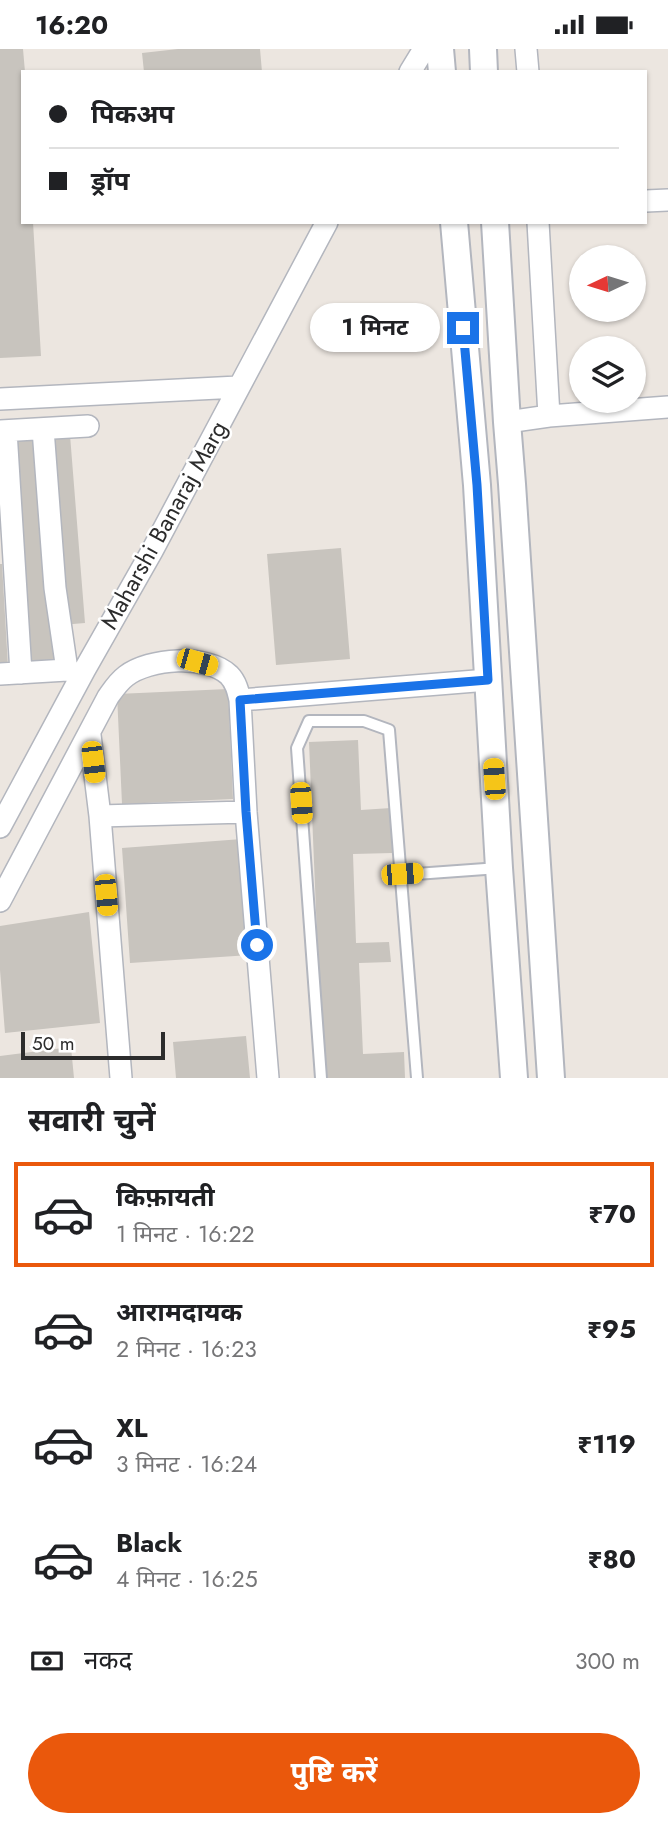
<!DOCTYPE html>
<html lang="hi">
<meta charset="utf-8">
<style>
body{margin:0;font-family:Jost,"Noto Sans Devanagari",sans-serif;background:#f2f2f2;color:#202124;height:100vh;display:flex;flex-direction:column;font-size:26px;white-space:nowrap}
*{box-sizing:border-box;margin:0}
p{font-size:23px;color:#757577}
.icon{flex:none;width:38px;height:38px;fill:none;stroke:currentColor;stroke-width:2;stroke-linecap:round;stroke-linejoin:round}
.map{position:relative;height:1029px;overflow:hidden}
.drawer{display:flex;flex-direction:column;background:#fff;flex:1}
.drawer>*{flex:none}
.top-card{position:absolute;left:21px;top:21px;width:626px;height:154px;border-radius:0px;box-shadow:0 2px 5px #0004;display:grid;align-content:center;height:154px;padding:0 28px;background:#fff}
.needle{width:46px;rotate:266deg}
.fabs{position:absolute;left:569px;top:196px;display:grid;gap:14px}
.fabs a{display:grid;place-items:center;width:77px;height:77px;border-radius:50%;background:#fff;box-shadow:0 2px 5px #0004;font-size:35px}
.scale{position:absolute;left:21px;bottom:18px;width:144px;box-sizing:border-box;padding-left:7px;border:4px solid #2c2c2c;border-top:0;font-size:19px;line-height:24px;white-space:nowrap;color:#2c2c2c;-webkit-text-stroke:5px #fff;paint-order:stroke}
.end{position:absolute;width:32px;height:32px;margin:-16px;border:9px solid #1a73e8;background:#fff;box-shadow:0 0 0 4px #fff}
.from{border-radius:50%}
.bubble{position:absolute;height:49px;border-radius:24px;background:#fff;box-shadow:0 2px 5px #0004;font-size:23px;font-weight:700;line-height:49px;text-align:center}
.car{position:absolute;width:21px;height:42px;margin:-21px -10px;border-radius:9px;box-shadow:0 0 5px 2px #0007;background:linear-gradient(#f5c518 24%,#345 0 40%,#f5c518 0 76%,#345 0 86%,#f5c518 0)}
.top-card b{display:flex;align-items:center;gap:24px;height:66px;font-size:26px}
.top-card b+b{border-top:2px solid #e0e0e0}
.top-card i{width:18px;height:18px;background:#202124}
ul{padding:0;list-style:none}
li{display:flex;align-items:center;gap:21px;height:105px;margin:0 14px 10px;padding:0 14px;border:4px solid transparent;border-radius:0px}
li div{flex:1}
li b{display:block;font-size:26px}
li em{font-style:normal;font-weight:700}
li.active{border-color:#ea580c}
li>.icon{width:63px;height:63px;stroke-width:1.5}
h2{padding:0 28px;font-size:32px;line-height:84px}
.pay{display:flex;align-items:center;gap:18px;height:77px;padding:0 28px;font-size:26px}
.pay p{margin-inline-start:auto}
.primary-button{display:flex;gap:14px;margin-top:auto;padding:14px 28px}
.primary-button a{flex:1;height:80px;border-radius:42px;background:#ea580c;color:#fff;font-size:28px;font-weight:700;line-height:80px;text-align:center}
.status{display:flex;justify-content:space-between;align-items:center;height:49px;padding:0 35px;background:#fff;direction:ltr}
.status svg{height:19px;fill:currentColor}
.map>svg:first-child{display:block}
.building{fill:#c8c4be}
.lines{fill:none;stroke-linecap:round;stroke-linejoin:round}
.service-casing{stroke:#b3b6be;stroke-width:14}
.minor-casing{stroke:#b3b6be;stroke-width:24}
.tertiary-casing{stroke:#b3b6be;stroke-width:30}
.service{stroke:#fff;stroke-width:10}
.minor{stroke:#fff;stroke-width:21}
.tertiary{stroke:#fff;stroke-width:26}
.route{stroke:#1a73e8;stroke-width:9}
.labels{text-anchor:middle;stroke-width:5;stroke-linejoin:round;paint-order:stroke}
.street-label{font-size:24px;fill:#2c2c2c;stroke:#fff}
</style>
<div class="status"><b>16:20</b><svg viewBox="0 0 49 12"><path d="M0 12V9h3v3zM5 12V6h3v6zM10 12V3h3v9zM15 12V0h3v12zM26 1h20v11H26zM47 4h2v5h-2z"/></svg></div>
<div class="map">
<svg width="668" height="1029" viewBox="0 0 668 1029">
<rect width="100%" height="100%" fill="#ece6e0"/>
<!-- building -->
<path class="building" d="M0,0H23L25,23H23V173H33L41,307L0,309Z
M178,0H260L262,23H144L142,4Z
M70,386L85,574L61,576L47,388Z
M40,387L57,613L30,615L13,389Z
M341,499L350,610L276,616L267,505Z
M0,515H2L8,618H0Z
M228,640L233,750L122,755L117,645Z
M358,691L361,761L391,759L392,804L353,805L356,894L389,893L391,913L359,914L363,1005L404,1003L405,1029H323L309,693Z
M242,790L250,906L130,914L122,799Z
M89,863L100,974L5,984L0,921V877Z
M246,987L250,1029H176L173,993Z
M71,998L74,1029H0V1007Z"/>
<g class="lines">
<!-- service casing -->
<g class="service-casing">
<path id="service" d="M402,826L499,819
M321,1029L297,699L309,672H364L389,681L417,1029"/>
</g>
<!-- minor casing -->
<g class="minor-casing">
<path id="minor" d="M526,0L528,23
M410,23L424,0
M646,152L668,151
M538,173L549,367
M0,350L238,338
M507,373L549,367L668,358
M0,382L88,377
M6,382L21,624
M0,625L67,621L55,539L43,380
M240,651L488,631
M90,686L100,767L121,1029
M100,767L246,763
M0,778L85,620L152,502L327,173
M0,852L108,648C113,641 118,633 126,627C149,609 207,605 229,626C236,633 238,642 240,651L246,763L268,1029"/>
</g>
<!-- tertiary casing -->
<g class="tertiary-casing">
<path id="tertiary" d="M440,0L442,23
M483,0L484,23
M454,173L477,436L499,819L514,1029
M495,173L507,373L512,435L551,1029"/>
</g>
<!-- service -->
<use href="#service" class="service"/>
<!-- minor -->
<use href="#minor" class="minor"/>
<!-- tertiary -->
<use href="#tertiary" class="tertiary"/>
</g>
<g class="lines">
<!-- route -->
<path class="route" d="M257,896L246,763L240,651L488,631L477,436L463,279"/>
</g>
<g class="labels">
<!-- street labels -->
<g class="street-label">
<text transform="translate(164 476) rotate(-61)" y="8">Maharshi Banaraj Marg</text>
</g>
</g>
</svg>
<div class="fabs">
<a><svg class="needle" viewBox="-14 -14 28 28"><path d="M0-13l5 13h-10z" fill="#e53935"/><path d="M0 13l5-13h-10z" fill="#757577"/></svg></a>
<a><svg class="icon" aria-label="layers" viewBox="0 0 24 24"><path d="M12 4l9 5-9 5-9-5zM3 14l9 5 9-5"/></svg></a>
</div>
<div class="scale">50 m</div>
<i class="end from" style="left:257px;top:896px"></i>
<i class="end" style="left:463px;top:279px"></i>
<div class="bubble" style="left:310px;top:254px;width:130px">1 मिनट</div>
<i class="car" style="left:197px;top:613px;rotate:106deg"></i>
<i class="car" style="left:93px;top:713px;rotate:173deg"></i>
<i class="car" style="left:494px;top:730px;rotate:356deg"></i>
<i class="car" style="left:301px;top:754px;rotate:176deg"></i>
<i class="car" style="left:402px;top:825px;rotate:86deg"></i>
<i class="car" style="left:106px;top:846px;rotate:175deg"></i>
<div class="top-card">
<b><i class="from"></i>पिकअप</b>
<b><i></i>ड्रॉप</b>
</div>
</div>
<section class="drawer">
<h2>सवारी चुनें</h2>
<ul>
<li class="active"><svg class="icon" aria-label="car" viewBox="0 0 24 24"><path d="M5 17H2v-5l4-1 3-4h7l3 4 3 1v5h-3M9 17h6M6 11h13"/><circle cx="7" cy="17" r="2"/><circle cx="17" cy="17" r="2"/></svg><div><b>किफ़ायती</b><p>1 मिनट · 16:22</p></div><em>₹70</em></li>
<li><svg class="icon" aria-label="car" viewBox="0 0 24 24"><path d="M5 17H2v-5l4-1 3-4h7l3 4 3 1v5h-3M9 17h6M6 11h13"/><circle cx="7" cy="17" r="2"/><circle cx="17" cy="17" r="2"/></svg><div><b>आरामदायक</b><p>2 मिनट · 16:23</p></div><em>₹95</em></li>
<li><svg class="icon" aria-label="car" viewBox="0 0 24 24"><path d="M5 17H2v-5l4-1 3-4h7l3 4 3 1v5h-3M9 17h6M6 11h13"/><circle cx="7" cy="17" r="2"/><circle cx="17" cy="17" r="2"/></svg><div><b>XL</b><p>3 मिनट · 16:24</p></div><em>₹119</em></li>
<li><svg class="icon" aria-label="car" viewBox="0 0 24 24"><path d="M5 17H2v-5l4-1 3-4h7l3 4 3 1v5h-3M9 17h6M6 11h13"/><circle cx="7" cy="17" r="2"/><circle cx="17" cy="17" r="2"/></svg><div><b>Black</b><p>4 मिनट · 16:25</p></div><em>₹80</em></li>
</ul>
<div class="pay"><svg class="icon" aria-label="cash" viewBox="0 0 24 24"><path d="M3 7h18v10H3z"/><circle cx="12" cy="12" r="2"/></svg>नकद<p>300 m</p></div>
<div class="primary-button"><a>पुष्टि करें</a></div>
</section>
